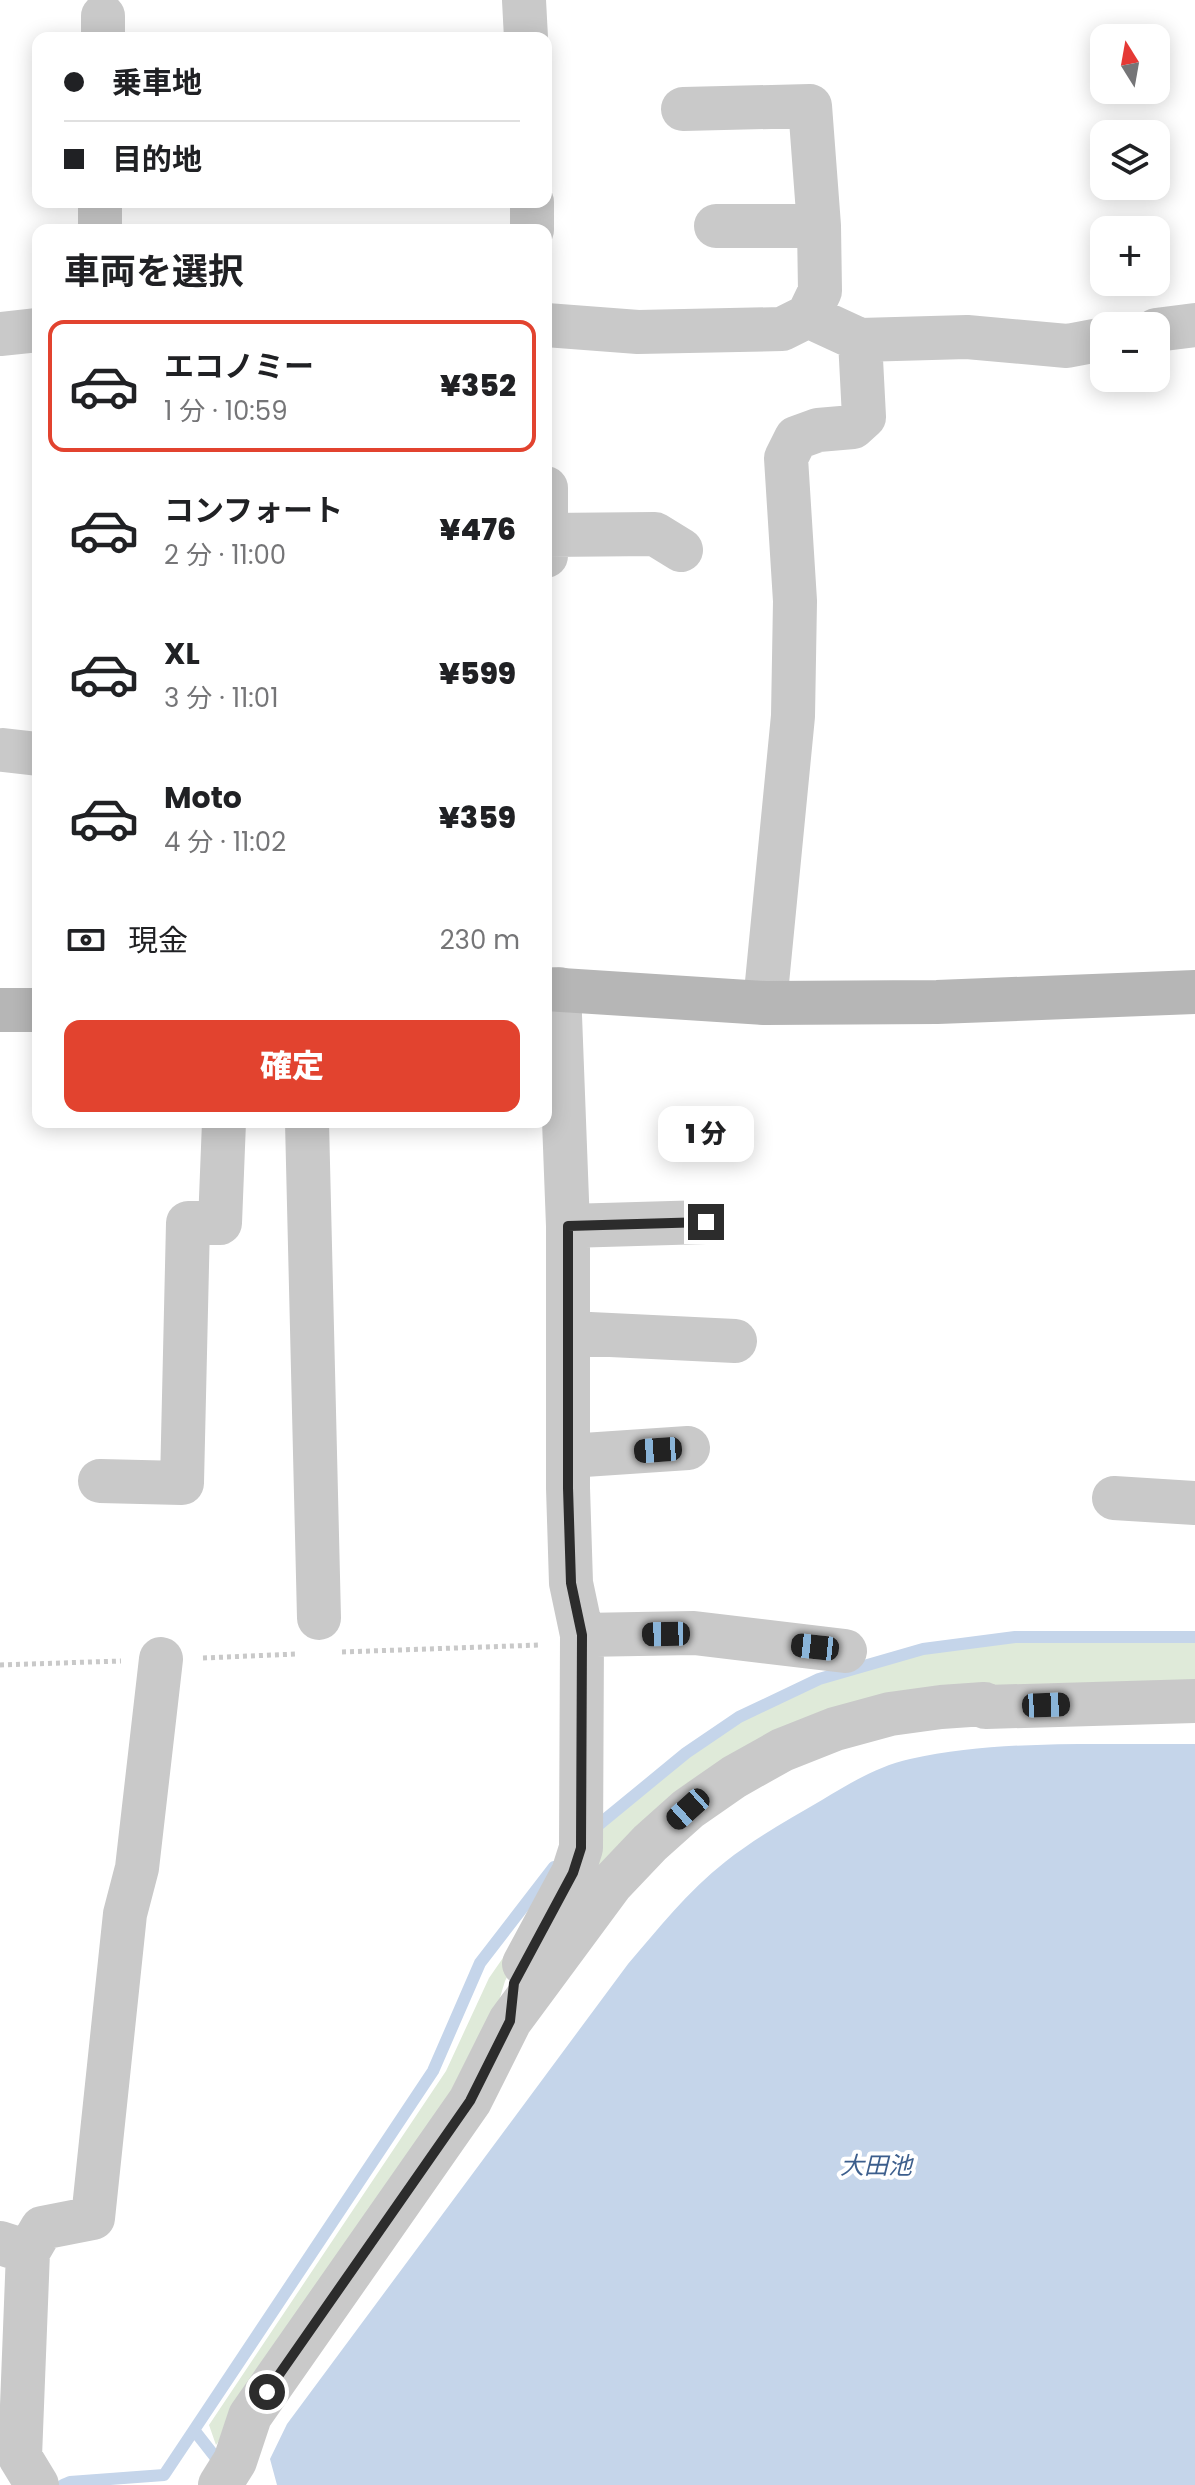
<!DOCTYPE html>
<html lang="ja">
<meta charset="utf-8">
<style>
body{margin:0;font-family:Poppins,"Noto Sans JP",sans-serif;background:#f2f2f2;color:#202124;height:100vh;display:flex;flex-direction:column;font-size:30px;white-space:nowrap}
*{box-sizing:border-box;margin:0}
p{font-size:26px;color:#757577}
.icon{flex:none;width:44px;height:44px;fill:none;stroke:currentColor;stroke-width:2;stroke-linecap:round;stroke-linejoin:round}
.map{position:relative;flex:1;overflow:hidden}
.sheet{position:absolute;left:32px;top:224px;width:520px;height:904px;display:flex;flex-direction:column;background:#fff;border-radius:16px;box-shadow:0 4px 20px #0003}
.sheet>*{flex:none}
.hud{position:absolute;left:32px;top:32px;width:520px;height:176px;border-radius:16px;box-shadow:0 4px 20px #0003;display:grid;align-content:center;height:176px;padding:0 32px;background:#fff}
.needle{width:52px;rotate:349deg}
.fabs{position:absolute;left:1090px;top:24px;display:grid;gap:16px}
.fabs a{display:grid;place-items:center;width:80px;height:80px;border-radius:16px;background:#fff;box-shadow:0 4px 20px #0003;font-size:40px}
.end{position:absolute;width:36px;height:36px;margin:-18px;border:10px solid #2c2c2c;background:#fff;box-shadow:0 0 0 4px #fff}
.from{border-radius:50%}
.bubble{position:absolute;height:56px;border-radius:16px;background:#fff;box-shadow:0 4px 20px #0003;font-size:26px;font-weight:800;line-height:56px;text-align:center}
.car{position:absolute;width:24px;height:48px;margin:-24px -12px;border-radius:10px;box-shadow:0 0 6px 2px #0007;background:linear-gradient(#222 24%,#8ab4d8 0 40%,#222 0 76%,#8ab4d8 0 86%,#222 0)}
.hud b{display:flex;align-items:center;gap:28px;height:76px;font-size:30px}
.hud b+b{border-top:2px solid #e0e0e0}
.hud i{width:20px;height:20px;background:#202124}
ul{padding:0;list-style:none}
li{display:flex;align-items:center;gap:24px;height:132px;margin:0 16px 12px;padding:0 16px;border:4px solid transparent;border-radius:16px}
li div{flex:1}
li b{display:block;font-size:30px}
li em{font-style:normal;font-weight:800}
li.current{border-color:#e2432f}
li>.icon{width:72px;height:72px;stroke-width:1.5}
h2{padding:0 32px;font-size:36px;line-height:96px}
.pay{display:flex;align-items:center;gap:20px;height:88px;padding:0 32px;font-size:30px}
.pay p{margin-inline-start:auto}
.primary-button{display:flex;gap:16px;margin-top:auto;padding:16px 32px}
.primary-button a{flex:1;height:92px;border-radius:16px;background:#e2432f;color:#fff;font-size:32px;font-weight:800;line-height:92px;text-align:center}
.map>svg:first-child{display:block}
.green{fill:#dfead9}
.water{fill:#c5d5ea}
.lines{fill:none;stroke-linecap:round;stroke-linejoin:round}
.stream{stroke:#c5d5ea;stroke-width:12}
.path{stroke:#c9c9c9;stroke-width:5;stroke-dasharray:4 4;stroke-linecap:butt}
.street{stroke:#c9c9c9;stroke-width:44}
.secondary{stroke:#b6b6b6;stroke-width:44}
.route{stroke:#2c2c2c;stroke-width:10}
.labels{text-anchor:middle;stroke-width:8;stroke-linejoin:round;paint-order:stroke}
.water-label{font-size:24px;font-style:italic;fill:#3c5e8c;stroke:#fff}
</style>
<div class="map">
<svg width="1195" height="2485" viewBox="0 0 1195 2485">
<rect width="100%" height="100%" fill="#fff"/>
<!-- green -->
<path class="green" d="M1017,1641L1195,1642V1685L888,1698L578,1887L590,1837L685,1759L740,1722L823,1682L918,1655Z
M555,1883L505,1981L482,2057L216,2445L209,2425L446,2071L489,1978Z"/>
<!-- water -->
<path class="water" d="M1195,1744V2485H277L270,2459L287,2424L628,1964C658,1929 688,1891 725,1862C754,1839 789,1819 822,1800C850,1783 878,1766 910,1759C1002,1739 1101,1745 1195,1744Z"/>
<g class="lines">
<!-- stream -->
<path class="stream" d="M591,1831L686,1753L739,1717L819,1679L923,1649L1015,1637H1195
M223,2467L194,2430L433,2071L480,1963L554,1867
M63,2485L70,2482L164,2475L194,2430"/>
<!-- path -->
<path class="path" d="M342,1652L540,1645
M203,1658L296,1654
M0,1665L121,1661"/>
<!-- street -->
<path class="street" d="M524,0L526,38
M103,38V16
M532,202V230
M716,226H819
M100,230V202
M546,325L638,332L782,329L808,316L820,291L819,226L810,106L683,109
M1156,330L1195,325
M0,334L38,330
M860,340L967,337L1067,346L1104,339
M546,488V556
M547,535L655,534L681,550
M3,750L38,754
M765,1003L793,716L795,601L786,458L796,438L818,430L853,427L864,417L860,340L808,316
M307,1122L319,1618
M568,1226L706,1222
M569,1333L735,1341
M569,1456L688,1448
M100,1481L182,1483L188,1223H220L224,1122
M1114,1498L1195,1503
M582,1635L694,1633L845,1651
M524,1964L573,1873L581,1848L582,1635L571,1583L568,1488V1226L559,989
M0,2243L28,2252L20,2457L37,2485
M28,2252L42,2228L93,2218L125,1914L137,1868L161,1659
M220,2485L235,2461L250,2416L470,2101L510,2021L612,1883L650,1843L688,1809L734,1777L782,1750L835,1729L890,1714L941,1707L984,1704L986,1707L1195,1701"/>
<!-- secondary -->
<path class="secondary" d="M546,989L765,1003L937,1002L1195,992
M0,1010H38"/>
</g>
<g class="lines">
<!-- route -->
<path class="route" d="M267,2392L470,2101L510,2021L514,1983L573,1873L581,1848L582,1635L571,1583L568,1488V1226L706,1222"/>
</g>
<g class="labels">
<!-- water labels -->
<g class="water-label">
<text x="876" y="2174">大田池</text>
</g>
</g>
</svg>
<div class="fabs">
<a><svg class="needle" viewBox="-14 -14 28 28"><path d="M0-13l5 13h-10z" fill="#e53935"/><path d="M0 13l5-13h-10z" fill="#757577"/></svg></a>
<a><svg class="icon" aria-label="layers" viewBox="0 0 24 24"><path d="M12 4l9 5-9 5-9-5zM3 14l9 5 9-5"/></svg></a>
<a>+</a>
<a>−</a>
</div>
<i class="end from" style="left:267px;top:2392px"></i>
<i class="end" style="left:706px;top:1222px"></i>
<div class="bubble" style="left:658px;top:1106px;width:96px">1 分</div>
<i class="car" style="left:658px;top:1450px;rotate:266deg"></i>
<i class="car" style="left:666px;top:1634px;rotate:269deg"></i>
<i class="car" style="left:815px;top:1647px;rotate:276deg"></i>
<i class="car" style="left:1046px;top:1705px;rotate:88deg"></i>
<i class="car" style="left:688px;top:1809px;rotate:228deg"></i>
<div class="hud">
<b><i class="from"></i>乗車地</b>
<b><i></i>目的地</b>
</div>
<section class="sheet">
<h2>車両を選択</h2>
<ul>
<li class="current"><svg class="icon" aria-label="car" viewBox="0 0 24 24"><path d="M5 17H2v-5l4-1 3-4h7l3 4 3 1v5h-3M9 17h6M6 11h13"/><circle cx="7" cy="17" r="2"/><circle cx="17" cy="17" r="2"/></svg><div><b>エコノミー</b><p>1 分 · 10:59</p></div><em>¥352</em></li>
<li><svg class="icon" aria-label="car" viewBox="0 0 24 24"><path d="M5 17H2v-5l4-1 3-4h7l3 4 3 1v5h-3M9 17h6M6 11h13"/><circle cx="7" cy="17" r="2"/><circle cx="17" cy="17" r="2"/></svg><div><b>コンフォート</b><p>2 分 · 11:00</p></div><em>¥476</em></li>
<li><svg class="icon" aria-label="car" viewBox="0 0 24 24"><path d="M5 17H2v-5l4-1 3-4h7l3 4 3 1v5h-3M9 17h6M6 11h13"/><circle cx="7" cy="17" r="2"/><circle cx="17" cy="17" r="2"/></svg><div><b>XL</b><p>3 分 · 11:01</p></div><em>¥599</em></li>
<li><svg class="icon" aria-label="car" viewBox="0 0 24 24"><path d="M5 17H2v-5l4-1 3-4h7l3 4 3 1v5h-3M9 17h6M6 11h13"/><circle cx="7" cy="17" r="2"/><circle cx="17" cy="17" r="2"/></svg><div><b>Moto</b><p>4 分 · 11:02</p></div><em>¥359</em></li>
</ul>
<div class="pay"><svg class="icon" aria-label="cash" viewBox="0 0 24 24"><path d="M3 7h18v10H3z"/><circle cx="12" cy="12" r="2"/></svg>現金<p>230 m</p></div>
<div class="primary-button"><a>確定</a></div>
</section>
</div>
